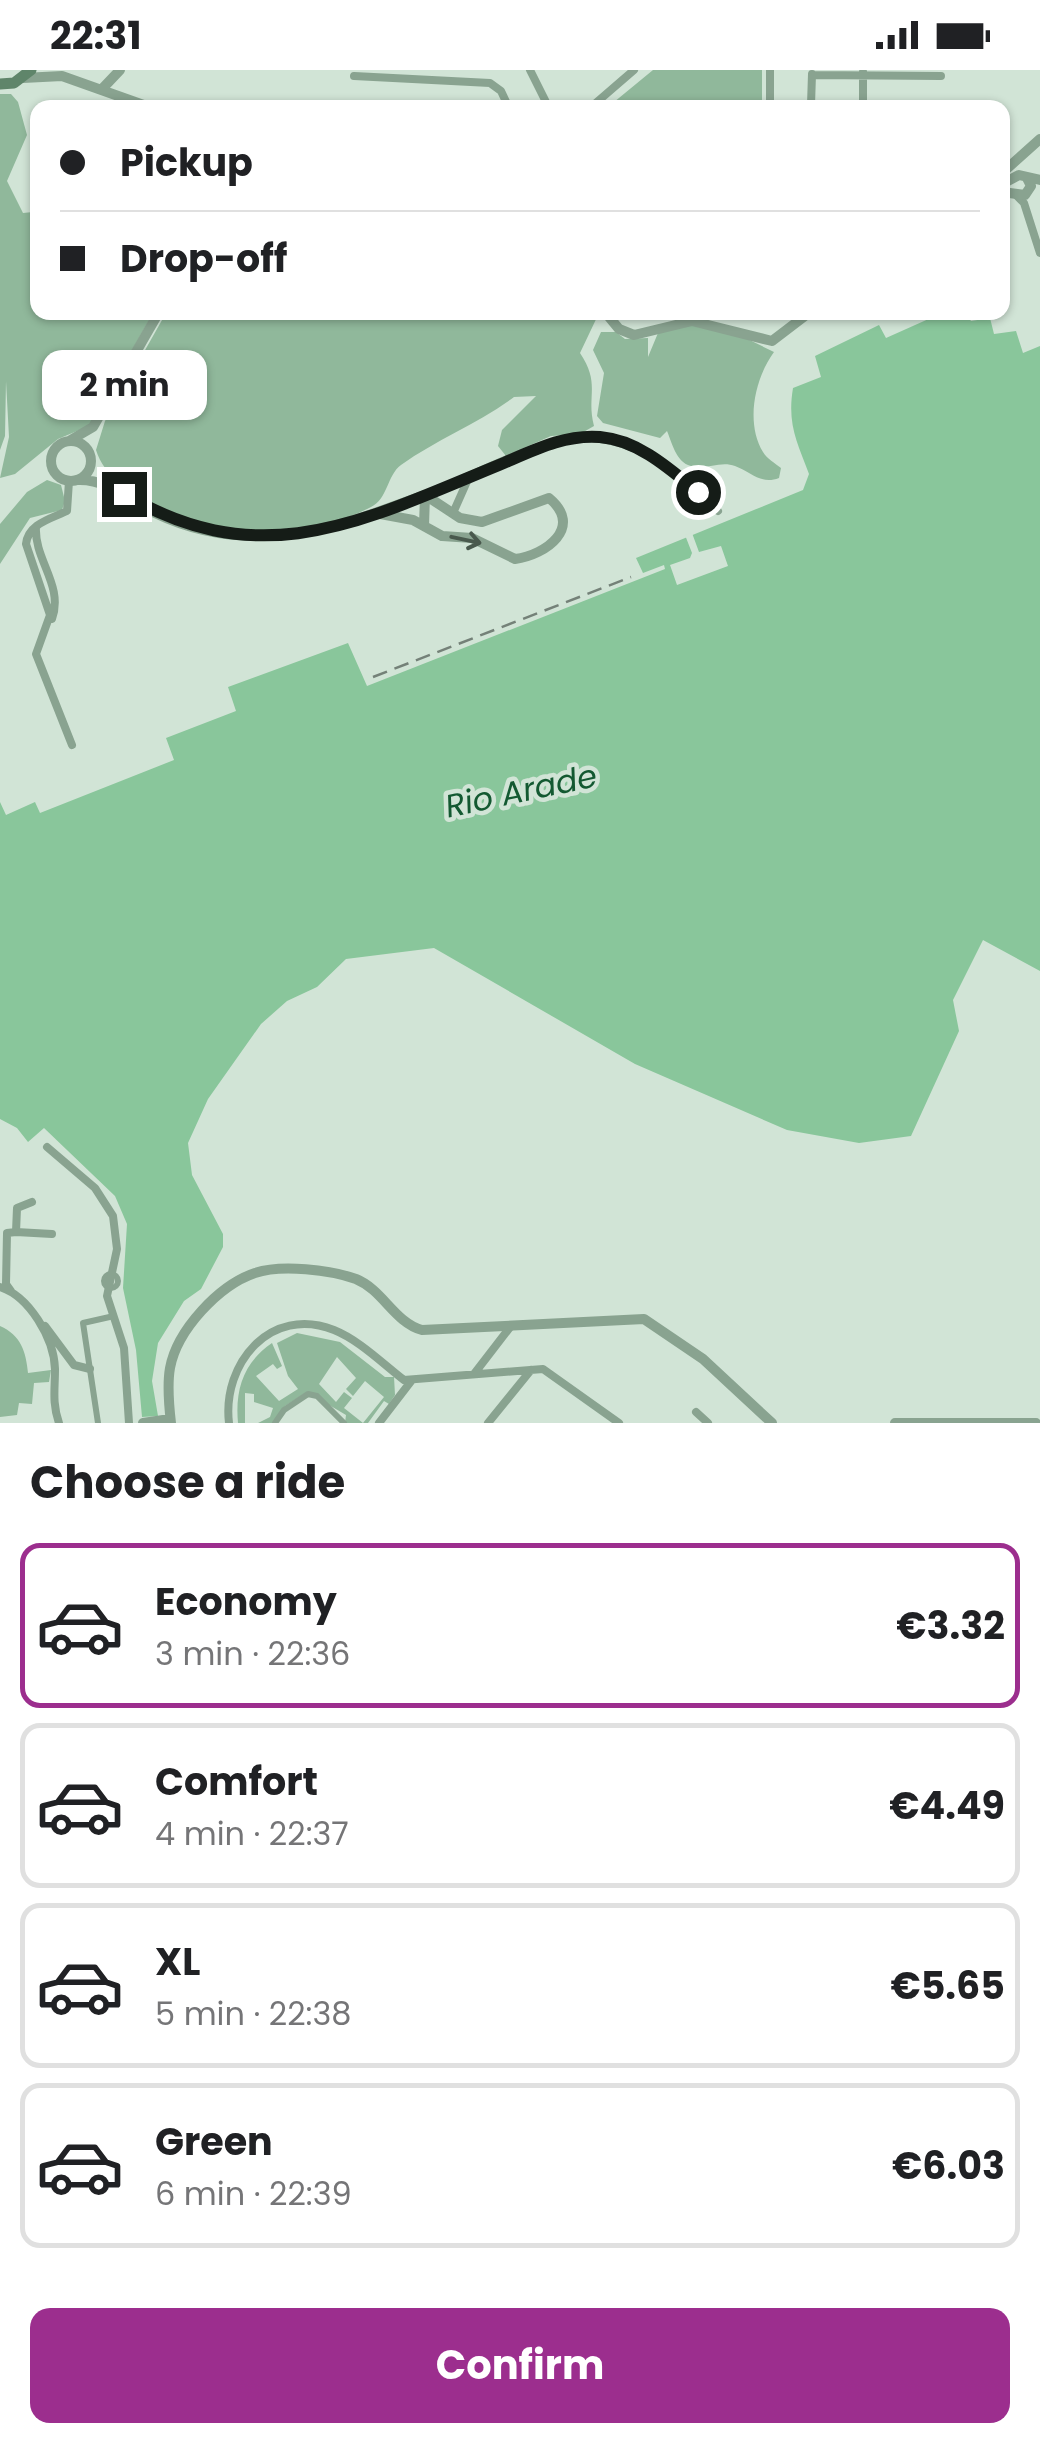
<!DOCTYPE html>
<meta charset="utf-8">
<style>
body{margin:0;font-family:Poppins,sans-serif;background:#f2f2f2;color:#202124;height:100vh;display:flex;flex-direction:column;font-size:38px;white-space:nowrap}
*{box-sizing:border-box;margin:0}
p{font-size:32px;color:#757577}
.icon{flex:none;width:55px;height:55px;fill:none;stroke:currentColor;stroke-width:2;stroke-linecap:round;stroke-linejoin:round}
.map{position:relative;height:1353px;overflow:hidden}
.panel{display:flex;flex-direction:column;background:#fff;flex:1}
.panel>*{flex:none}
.hud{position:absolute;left:30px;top:30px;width:980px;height:220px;border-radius:20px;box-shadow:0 2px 8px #0004;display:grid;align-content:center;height:220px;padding:0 30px;background:#fff}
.end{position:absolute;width:45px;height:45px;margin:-22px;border:12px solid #151c17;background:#fff;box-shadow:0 0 0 5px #fff}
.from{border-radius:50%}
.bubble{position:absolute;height:70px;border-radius:20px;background:#fff;box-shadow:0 2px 8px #0004;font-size:32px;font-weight:700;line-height:70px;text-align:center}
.hud b{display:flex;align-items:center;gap:35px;height:95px;font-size:38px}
.hud b+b{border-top:2px solid #e0e0e0}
.hud i{width:25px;height:25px;background:#202124}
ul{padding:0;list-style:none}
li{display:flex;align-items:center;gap:30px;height:165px;margin:0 20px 15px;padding:0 10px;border:5px solid #e0e0e0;border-radius:20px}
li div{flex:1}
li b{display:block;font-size:38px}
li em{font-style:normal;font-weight:700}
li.current{border-color:#9c2e8e}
li>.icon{width:90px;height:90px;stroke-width:1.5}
h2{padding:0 30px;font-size:45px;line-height:120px}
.button{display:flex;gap:20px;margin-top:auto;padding:20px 30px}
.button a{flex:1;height:115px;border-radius:20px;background:#9c2e8e;color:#fff;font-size:40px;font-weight:700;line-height:115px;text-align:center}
.status{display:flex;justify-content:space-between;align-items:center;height:70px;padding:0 50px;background:#fff;direction:ltr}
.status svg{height:28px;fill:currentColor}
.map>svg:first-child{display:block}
.green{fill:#90b89b;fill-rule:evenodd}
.water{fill:#89c69b}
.pier{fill:#d1e4d6}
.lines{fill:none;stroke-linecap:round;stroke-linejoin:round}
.pedestrian{stroke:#89a390;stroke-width:6}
.minor{stroke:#89a390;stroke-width:8}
.tertiary{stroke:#89a390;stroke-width:10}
.secondary{stroke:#5f856a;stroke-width:11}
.rail{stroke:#748178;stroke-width:2.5;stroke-dasharray:15 8;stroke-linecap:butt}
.oneway{stroke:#49594d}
.route{stroke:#151c17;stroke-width:12}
.labels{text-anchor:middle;stroke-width:9;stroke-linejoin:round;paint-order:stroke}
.water-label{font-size:32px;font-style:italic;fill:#135931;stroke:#d1e4d6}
</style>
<div class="status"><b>22:31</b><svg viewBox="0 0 49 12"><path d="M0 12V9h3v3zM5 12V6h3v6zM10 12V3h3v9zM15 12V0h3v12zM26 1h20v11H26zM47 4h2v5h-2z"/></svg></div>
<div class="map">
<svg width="1040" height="1353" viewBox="0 0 1040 1353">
<rect width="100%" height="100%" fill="#d1e4d6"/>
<!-- green -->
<path class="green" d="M653,0H762V37H608Z
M0,24H11L18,32L27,65L7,111L23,143L33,142L37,129L38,242L153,243L89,356L58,369L15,404L0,408L9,367L6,311L5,366L0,380Z
M166,243H599L580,283C601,314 586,326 594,356L580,364L551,366L506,386L498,376L502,360L536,326L514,327C478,354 437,369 401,395C387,405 388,429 371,437C345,451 311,459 282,462C227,468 114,438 96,380L105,351Z
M693,254L733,262L774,282C755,308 745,352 763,382C767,389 775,393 781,398L779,408C761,415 751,402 735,396C719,390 704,402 688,395C676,390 672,373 667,361L660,368L603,353L597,346L604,303L593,280L601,262H616L625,269L648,268V287L658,263Z
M47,410L61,415L65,431L62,440L30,448L0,494V454L27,422Z
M0,1256C21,1265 26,1282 28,1303L51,1300L49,1312L34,1313L32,1334L19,1333L17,1345L0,1347Z
M297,1263L340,1272L385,1307H394L395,1325L389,1334L384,1331L368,1353H345L346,1345L307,1322L285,1336L272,1353H258L270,1347L273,1338L254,1332V1324L245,1323V1353H238C235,1320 243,1293 272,1273L282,1296L277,1299L273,1294L256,1306L279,1331L298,1319L288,1306L277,1273ZM337,1287L356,1308L346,1319L353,1326L365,1311L384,1327L363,1353L344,1338L352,1328L344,1322L336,1332L319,1314Z"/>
<!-- water -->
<path class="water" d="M942,243H966L971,251L990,248L994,264L1016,261L1023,283L1040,276V901L983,870L953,930L959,961L911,1066L859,1073L787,1060L635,994L434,878L346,889L317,917L287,931L261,954L208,1029L188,1073L192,1105L223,1164V1177L201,1219L184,1231L158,1273L152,1311L158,1346L142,1347L136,1280L123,1218L127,1154L115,1126L44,1058L28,1072L17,1058L0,1049V732L6,745L35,732L40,743L174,690L166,668L236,641L228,617L348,573L367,616L665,499L664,495L643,503L636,488L803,420L809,404C797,372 787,354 793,318L821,307L815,286L879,255L886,268Z"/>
<!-- pier -->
<path class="pier" d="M692,463L699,482L721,476L728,496L677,515L670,495L690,488L692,483L685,465Z"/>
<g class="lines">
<!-- pedestrian -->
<path class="pedestrian" d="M104 1211a7 7 0 1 1 14 0a7 7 0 1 1-14 0Z
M98,1353L83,1253L114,1246
M275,1353L284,1340L308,1324L317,1326L344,1353"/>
<!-- minor -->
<path class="minor" d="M530,0L549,38
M812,5L941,6
M354,6L490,13L501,21L509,38
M811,35L941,36
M811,35L812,4
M590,38L634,0
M770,38V0
M863,38V2
M1017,126L1024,133L1040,183
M69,411L67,441C50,449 28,454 26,474L50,545L36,584L72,675
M425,425C557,369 601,325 718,441
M453,443L469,407
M36,457C34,490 64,515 52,549
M47,1077L95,1118L113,1146L117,1179L107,1226L124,1278L129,1353
M16,1162L52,1164
M0,1217C29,1226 54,1268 55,1299C55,1319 52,1333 59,1353
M11,1221L6,1214L7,1163L16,1162L17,1138L32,1132
M45,1256L74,1295L90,1299
M474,1304L511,1256
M696,1342L708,1353
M229,1353C222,1294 270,1235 334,1260C359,1270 382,1293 404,1310L543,1299L619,1353
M379,1353L412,1310
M488,1353L531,1300"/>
<!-- tertiary -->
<path class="tertiary" d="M23,8L62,6L152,38
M102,19L120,0
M1002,103L1040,69
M1002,114L1019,105L1040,110
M1002,122L1025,125L1031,116L1027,108
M605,242L619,259L634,265L692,251L772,271L810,242
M69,371L93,357L159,242
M51 391a20 20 0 1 1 40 0a20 20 0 1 1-40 0Z
M78,410C108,409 129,430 155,443C228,478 302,469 375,443L425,425L460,448L482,452L549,428C584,457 546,485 515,489L472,468L442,466L413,450L375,443
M424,456L425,425
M143,1353L170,1349
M171,1353C169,1336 167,1315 170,1298C177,1260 219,1215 255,1203C281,1194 331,1200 356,1209C383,1220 394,1252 422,1260L644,1249L703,1289L772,1353
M895,1353H1036"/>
<!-- secondary -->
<path class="secondary" d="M0,14L14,13L31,0"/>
<!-- rail -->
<path class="rail" d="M373,607L631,507"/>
</g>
<!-- one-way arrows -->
<defs><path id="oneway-shaft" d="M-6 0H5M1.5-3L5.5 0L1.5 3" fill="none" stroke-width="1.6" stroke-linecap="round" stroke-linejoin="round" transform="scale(2.5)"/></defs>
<use class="oneway" href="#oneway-shaft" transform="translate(466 470) rotate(12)"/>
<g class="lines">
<!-- route -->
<path class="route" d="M124,424C262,506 365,450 499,395C532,381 564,364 600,367C638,370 670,399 698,422"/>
</g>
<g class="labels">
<!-- water labels -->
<g class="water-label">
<text transform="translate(521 721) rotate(-12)" y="11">Rio Arade</text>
</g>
</g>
</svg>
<i class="end from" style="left:698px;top:422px"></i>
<i class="end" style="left:124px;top:424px"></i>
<div class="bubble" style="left:42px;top:280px;width:165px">2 min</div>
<div class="hud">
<b><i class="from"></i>Pickup</b>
<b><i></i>Drop-off</b>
</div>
</div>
<section class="panel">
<h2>Choose a ride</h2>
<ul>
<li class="current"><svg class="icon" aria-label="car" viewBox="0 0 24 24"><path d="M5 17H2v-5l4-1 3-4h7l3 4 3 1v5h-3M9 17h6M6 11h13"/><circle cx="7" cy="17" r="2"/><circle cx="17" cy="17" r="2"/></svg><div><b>Economy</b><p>3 min · 22:36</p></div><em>€3.32</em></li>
<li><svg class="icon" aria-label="car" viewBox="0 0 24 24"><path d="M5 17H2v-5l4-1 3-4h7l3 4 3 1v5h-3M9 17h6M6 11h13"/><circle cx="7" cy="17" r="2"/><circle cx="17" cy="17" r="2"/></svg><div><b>Comfort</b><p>4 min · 22:37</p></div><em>€4.49</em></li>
<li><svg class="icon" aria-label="car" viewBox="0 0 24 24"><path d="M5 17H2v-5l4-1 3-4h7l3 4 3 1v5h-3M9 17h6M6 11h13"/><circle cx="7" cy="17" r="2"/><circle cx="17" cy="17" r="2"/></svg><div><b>XL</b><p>5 min · 22:38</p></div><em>€5.65</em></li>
<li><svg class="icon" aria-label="car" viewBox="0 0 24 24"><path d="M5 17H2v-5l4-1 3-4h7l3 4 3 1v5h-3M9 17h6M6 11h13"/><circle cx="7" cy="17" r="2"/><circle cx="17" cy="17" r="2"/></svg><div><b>Green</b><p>6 min · 22:39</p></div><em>€6.03</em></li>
</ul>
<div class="button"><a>Confirm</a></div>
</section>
